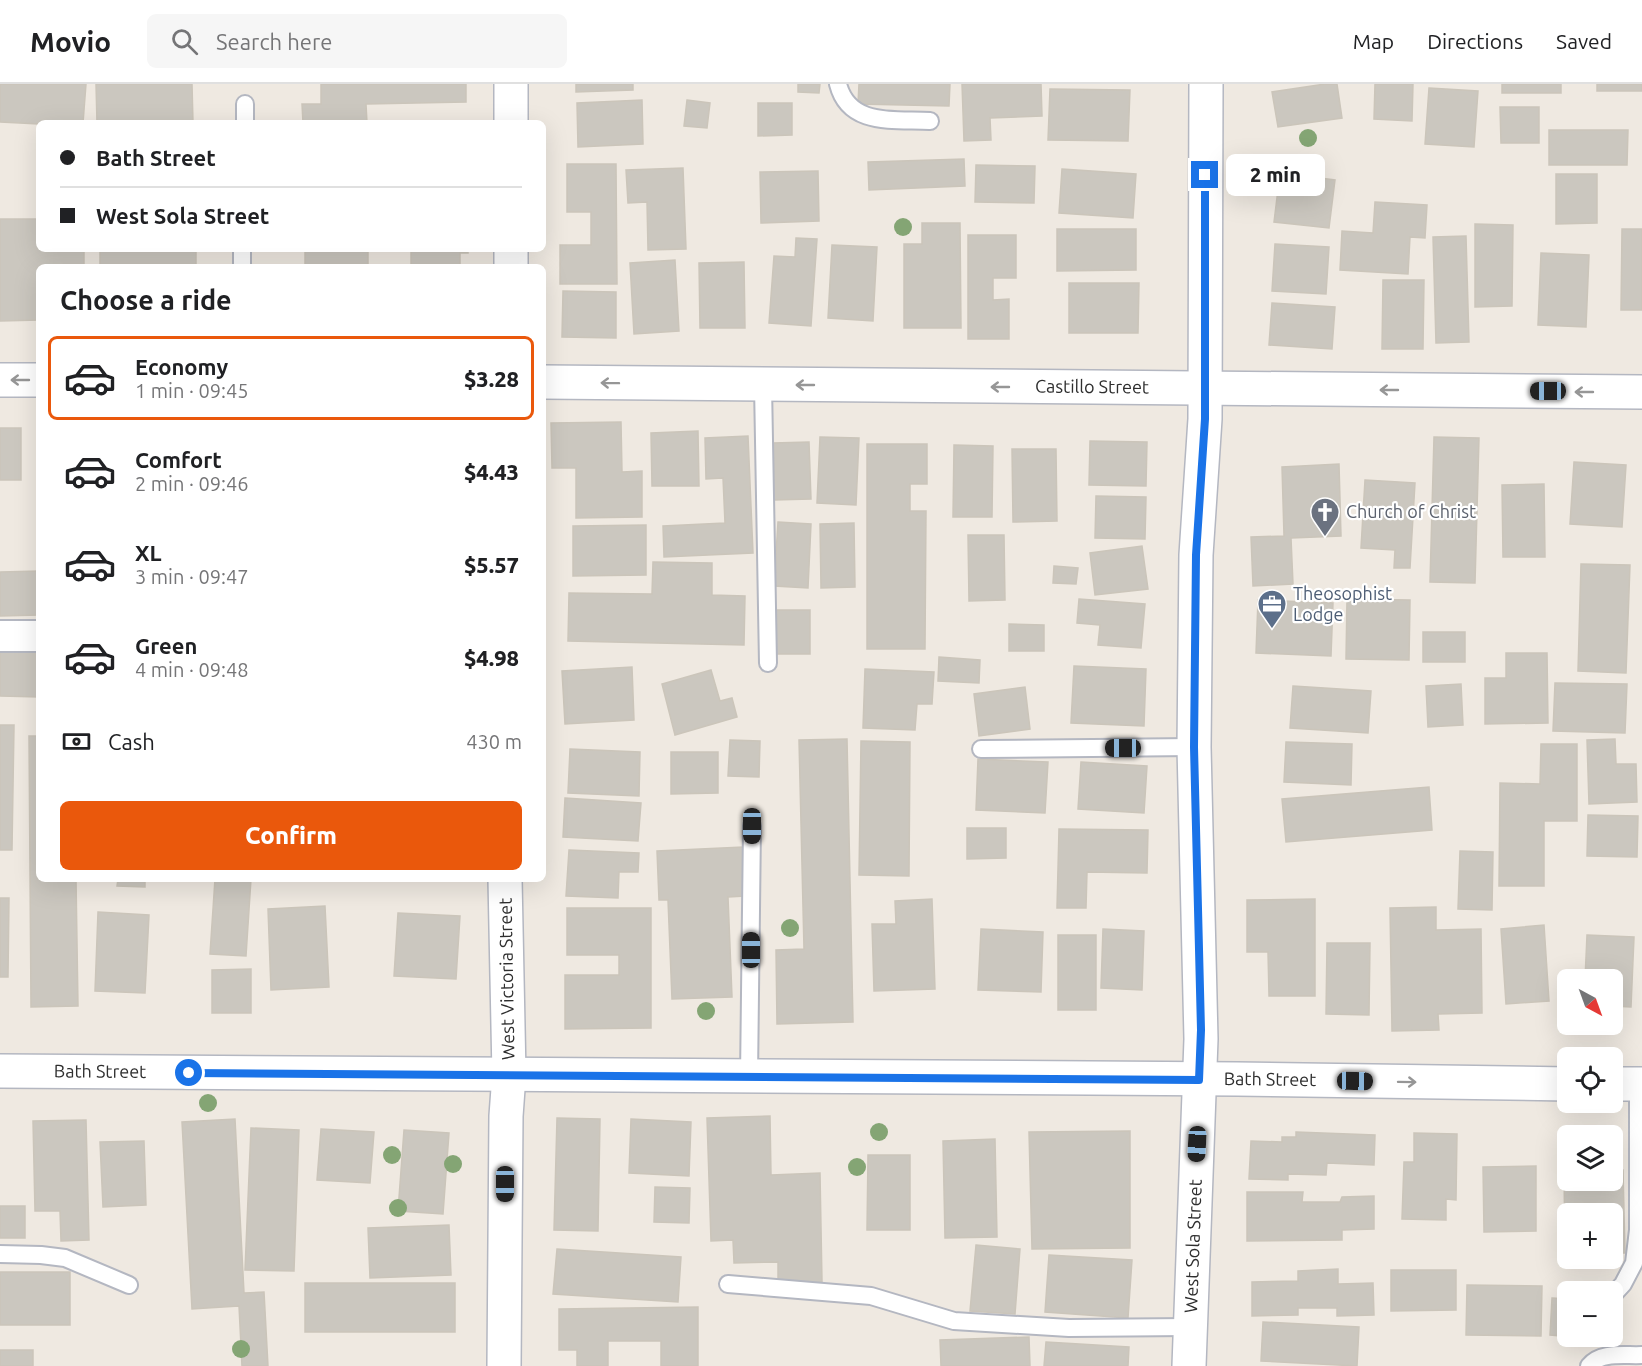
<!DOCTYPE html>
<meta charset="utf-8">
<style>
body{margin:0;font-family:Ubuntu,sans-serif;background:#f6f6f6;color:#202124;height:100vh;display:flex;flex-direction:column;font-size:22px;white-space:nowrap}
*{box-sizing:border-box;margin:0}
p{font-size:20px;color:#757577}
.icon{flex:none;width:33px;height:33px;fill:none;stroke:currentColor;stroke-width:2;stroke-linecap:round;stroke-linejoin:round}
.map{position:relative;flex:1;overflow:hidden}
.details{position:absolute;left:36px;top:180px;width:510px;height:618px;display:flex;flex-direction:column;background:#fff;border-radius:9px;box-shadow:0 6px 24px #0002}
.details>*{flex:none}
.guide{position:absolute;left:36px;top:36px;width:510px;height:132px;border-radius:9px;box-shadow:0 6px 24px #0002;display:grid;align-content:center;height:132px;padding:0 24px;background:#fff}
.needle{width:39px;rotate:139deg}
.controls{position:absolute;left:1557px;top:885px;display:grid;gap:12px}
.controls a{display:grid;place-items:center;width:66px;height:66px;border-radius:9px;background:#fff;box-shadow:0 6px 24px #0002;font-size:30px}
.end{position:absolute;width:27px;height:27px;margin:-14px;border:8px solid #1a73e8;background:#fff;box-shadow:0 0 0 3px #fff}
.from{border-radius:50%}
.bubble{position:absolute;height:42px;border-radius:9px;background:#fff;box-shadow:0 6px 24px #0002;font-size:20px;font-weight:800;line-height:42px;text-align:center}
.car{position:absolute;width:18px;height:36px;margin:-18px -9px;border-radius:8px;box-shadow:0 0 4px 2px #0007;background:linear-gradient(#222 24%,#8ab4d8 0 40%,#222 0 76%,#8ab4d8 0 86%,#222 0)}
.guide b{display:flex;align-items:center;gap:21px;height:57px;font-size:22px}
.guide b+b{border-top:2px solid #e0e0e0}
.guide i{width:15px;height:15px;background:#202124}
ul{padding:0;list-style:none}
li{display:flex;align-items:center;gap:18px;height:84px;margin:0 12px 9px;padding:0 12px;border:3px solid transparent;border-radius:9px}
li div{flex:1}
li b{display:block;font-size:22px}
li em{font-style:normal;font-weight:800}
li.on{border-color:#ea580c}
li>.icon{width:54px;height:54px;stroke-width:1.5}
h2{padding:0 24px;font-size:27px;line-height:72px}
.pay{display:flex;align-items:center;gap:15px;height:66px;padding:0 24px;font-size:22px}
.pay p{margin-inline-start:auto}
.primary-button{display:flex;gap:12px;margin-top:auto;padding:12px 24px}
.primary-button a{flex:1;height:69px;border-radius:9px;background:#ea580c;color:#fff;font-size:24px;font-weight:800;line-height:69px;text-align:center}
header{display:flex;align-items:center;gap:36px;box-sizing:border-box;height:84px;padding:0 30px;background:#fff;border-bottom:2px solid #e0e0e0}
header strong{font-size:28px}
nav{display:flex;gap:33px;margin-inline-start:auto;font-size:21px}
.search{width:420px;height:54px;background:#f6f6f6;display:flex;align-items:center;gap:15px;box-sizing:border-box;padding:0 21px;border-radius:9px;color:#757577;font-size:22px}
.map>svg:first-child{display:block}
.building{fill:#cbc7bf;stroke:#cbc5ba;stroke-width:1.5}
.lines{fill:none;stroke-linecap:round;stroke-linejoin:round}
.lane-casing{stroke:#b4b7c1;stroke-width:20}
.street-casing{stroke:#b4b7c1;stroke-width:36}
.lane{stroke:#fff;stroke-width:16}
.street{stroke:#fff;stroke-width:33}
.tree{fill:#84a574}
.oneway{stroke:#969696}
.route{stroke:#1a73e8;stroke-width:8}
.labels{text-anchor:middle;stroke-width:4.5;stroke-linejoin:round;paint-order:stroke}
.street-label{font-size:18px;fill:#2e2e2e;stroke:#fff}
.worship-label{font-size:18px;fill:#5b616d;stroke:#fff;text-anchor:start}
.service-label{font-size:18px;fill:#4e5e75;stroke:#fff;text-anchor:start}
</style>
<header>
<strong>Movio</strong>
<div class="search"><svg class="icon" aria-label="search" viewBox="0 0 24 24"><circle cx="10" cy="10" r="6"/><path d="M15 15l6 6"/></svg>Search here</div>
<nav><a>Map</a><a>Directions</a><a>Saved</a></nav>
</header>
<div class="map">
<svg width="1642" height="1282" viewBox="0 0 1642 1282">
<rect width="100%" height="100%" fill="#efe9e1"/>
<!-- building -->
<path class="building" d="M0,0H86L83,39L39,40L0,38Z
M96,0H192L193,39H97Z
M321,0H466V18L366,20L367,39H303L302,20H321Z
M576,0H633V6L576,8Z
M798,0H820L819,9L798,8Z
M859,0H950L949,22L858,20Z
M962,0H1041L1042,32L990,34L991,56L964,57Z
M1325,0H1337L1342,34L1278,43L1272,8Z
M1375,0H1413L1412,37L1374,35Z
M1502,0H1561V9H1502Z
M1597,0H1642V7H1597Z
M1429,4L1478,7L1474,63L1425,60Z
M1050,5L1130,6L1128,57L1048,56Z
M642,16L643,60L578,63L577,19Z
M687,16L710,19L707,44L684,42Z
M758,19H792V51L758,52Z
M1500,23H1539V59H1501Z
M1549,46H1628L1627,81H1549Z
M964,75L965,102L869,106L868,78Z
M567,80H616L617,200H560V161H591V128H567Z
M976,81L1035,82L1034,119L975,118Z
M683,84L686,165L648,166L647,118L628,119L626,86Z
M1062,85L1136,90L1133,134L1059,129Z
M818,87L819,137L761,139L760,88Z
M1280,89L1335,96L1329,144L1274,138Z
M1556,90H1597V139L1556,140Z
M1375,118L1427,121L1425,154L1410,153L1408,190L1340,186L1342,147L1373,149Z
M0,135H39V165H84V183H39V236L0,237Z
M922,139H960L961,244H904V160H922Z
M1475,140L1513,141L1512,222L1475,223Z
M1057,145H1136V186L1057,187Z
M1622,145H1642V226H1621Z
M968,151H1016V194H993V216L1009,215V255H968Z
M1466,152L1469,258L1436,259L1433,153Z
M796,154L817,155L811,242L769,239L774,172L795,173Z
M1275,160L1329,163L1326,210L1272,207Z
M832,161L877,163L873,237L828,234Z
M100,165H196V183H100Z
M305,165H368V183H305Z
M411,165H468V169H460V183H411Z
M1541,169L1589,171L1586,243L1538,241Z
M675,176L679,247L634,250L630,179Z
M744,178L745,244H700L699,179Z
M1383,196H1424L1423,265H1382Z
M1069,199H1139L1138,249H1069Z
M563,207L616,208V254L562,253Z
M1272,219L1335,223L1332,265L1269,261Z
M621,338L622,388L642,387V433L576,434V384H552L551,339Z
M0,344H21V396H0Z
M698,347L699,402H652L651,349Z
M748,352L753,469L664,473L663,442L725,439L723,394L706,395L705,354Z
M820,353L859,354L856,421L817,419Z
M1434,353L1479,354L1475,499L1430,498Z
M1090,357L1147,358L1146,402L1089,401Z
M809,358L811,415L774,416L773,359Z
M867,360H927V400H910V427H926L925,565H867Z
M954,361L993,362L992,433H953Z
M1012,365H1056L1057,437L1013,438Z
M1574,378L1626,381L1622,443L1570,440Z
M1339,380L1341,452L1291,454L1293,500L1253,502L1251,453L1284,452L1282,383Z
M1365,396L1415,399L1410,484H1394L1395,466L1361,464Z
M1544,400L1545,473H1503L1502,401Z
M1096,412L1146,413L1145,455L1095,454Z
M778,438L811,440L808,504L774,502Z
M854,439L855,503L821,504L820,440Z
M646,441V491L573,492V442Z
M968,451H1004L1005,516L969,517Z
M1142,462L1148,505L1095,511L1090,469Z
M653,478L712,479V511L745,512L744,561L568,557L569,509L652,510Z
M1581,480L1630,481L1626,589L1578,587Z
M1054,482L1078,484L1076,500L1053,499Z
M39,487V531L0,532V488Z
M1079,515L1145,520L1141,564L1098,561L1100,541L1077,539Z
M1347,515L1410,516L1409,576L1346,575Z
M1258,516L1333,519L1331,572L1256,569Z
M774,526H810V570H773Z
M1009,540L1044,541V567H1009Z
M1423,548H1465V578H1423Z
M0,565L39,566V613L0,612Z
M1506,569H1547L1548,639L1485,640V594H1506Z
M939,573L980,576L979,599L938,597Z
M1074,582L1146,585L1144,642L1071,639Z
M632,583L634,636L565,640L562,587Z
M865,585L934,588L932,620H917L915,646L863,644Z
M711,586L720,617L732,614L737,633L675,651L662,600Z
M1555,599L1627,600L1625,649L1553,647Z
M1461,600L1463,641L1428,643L1426,602Z
M1293,602L1371,607L1368,649L1290,644Z
M1025,603L1030,645L979,652L974,610Z
M0,641H14L12,766H0Z
M29,652H39V795H76L78,922L31,923Z
M847,655L853,938L777,940L776,866L804,865L799,656Z
M1615,655L1616,680H1636L1637,718L1589,720L1587,656Z
M730,656L760,657L759,693L728,692Z
M861,657L910,658L909,792L859,791Z
M1286,658L1352,660L1351,701L1284,698Z
M1541,660H1577V737H1544V802H1499L1500,699L1540,700Z
M570,665L640,668L639,712L568,709Z
M671,668H718V709L671,710Z
M978,675L1048,678L1045,729L976,726Z
M1081,678L1147,682L1144,729L1078,725Z
M1429,703L1432,746L1286,758L1282,715Z
M565,714L641,719L638,757L563,753Z
M1588,731L1638,732L1637,773L1587,772Z
M967,744H1006V774L967,775Z
M1059,745L1148,746L1147,789L1087,788L1086,824H1057Z
M743,763L745,812L728,813L732,913L672,915L668,816H659L657,767Z
M569,766L639,769L638,788H619L618,814L566,812Z
M1460,767L1493,768L1492,826L1458,825Z
M118,795H145V803L117,802Z
M215,795H251L246,872L210,870Z
M0,814H9L8,893H0Z
M932,815L935,905L874,907L872,840H896L895,817Z
M1315,815V912H1269L1268,868H1247V816Z
M325,822L329,903L271,906L268,825Z
M1436,823V846L1481,845L1482,929L1438,930L1439,946L1392,947L1390,824Z
M567,824H651V944L565,945V891H619V871H567Z
M98,828L149,831L145,909L95,907Z
M398,829L460,832L456,895L394,892Z
M1544,841L1549,917L1506,920L1501,845Z
M981,845L1043,848L1041,908L978,906Z
M1103,845L1144,847L1142,906L1101,904Z
M1058,851H1096V926H1058Z
M1587,851L1634,853L1631,923L1612,922V896H1585Z
M1327,859H1370L1369,931L1326,930Z
M251,885V929H212V886Z
M770,1032L771,1091L820,1089L822,1198L778,1199V1178L734,1179L733,1156L711,1157L707,1034Z
M557,1034L600,1035L598,1147L554,1146Z
M235,1035L244,1209L264,1208L268,1282H242L239,1222L192,1225L182,1038Z
M631,1035L691,1038L689,1092L629,1089Z
M86,1036L89,1156L61,1157L60,1127H35L33,1037Z
M251,1044L299,1046L294,1187L245,1186Z
M321,1045L374,1048L370,1099L317,1096Z
M404,1046L449,1049L443,1130L398,1127Z
M1130,1047V1164L1032,1165L1029,1048Z
M1296,1048L1375,1051L1374,1081L1327,1079L1326,1091L1288,1090V1096L1249,1095L1251,1057L1282,1058V1053H1296Z
M1414,1049L1457,1050L1456,1116L1446,1115V1136L1402,1135L1404,1078H1414Z
M995,1055L997,1153L945,1154L943,1057Z
M144,1057L146,1121L103,1123L100,1058Z
M868,1071H910V1146H867Z
M1536,1082V1147L1484,1148L1483,1083Z
M1612,1086H1623L1625,1169H1612V1130H1568V1170H1565L1564,1087H1568V1096H1612Z
M655,1103L690,1104L689,1139L654,1138Z
M1247,1108H1303L1302,1118H1340L1342,1113L1374,1112V1145L1342,1146V1156L1247,1157Z
M0,1122H25V1154H0Z
M449,1141L451,1191L370,1194L368,1144Z
M976,1161L1020,1165L1015,1230L970,1227Z
M557,1165L681,1173L678,1218L553,1210Z
M1049,1171L1132,1176L1128,1234L1045,1228Z
M1338,1185V1200L1373,1199L1374,1231L1337,1232V1224H1298V1231L1252,1232V1198L1298,1197V1187Z
M1391,1186H1456V1226L1391,1227Z
M0,1188H70V1241H0Z
M305,1199H455V1248H305Z
M1467,1201L1542,1202L1541,1252L1466,1251Z
M1552,1214L1568,1215V1252L1584,1254L1550,1251Z
M698,1223V1282H661V1257H608V1282H577V1266H559V1225Z
M1263,1238L1359,1243L1357,1282L1261,1277Z
M1029,1253L1030,1282H941L940,1256Z
M1046,1258L1129,1263L1128,1282H1044Z
M0,1266H33V1282H0Z"/>
<g class="lines">
<!-- lane casing -->
<g class="lane-casing">
<path id="lane" d="M838,0C849,43 894,35 930,37
M245,39V20
M242,183V165
M763,301L768,579
M0,545H39
M0,559H39
M981,665L1194,663
M749,993L752,742
M0,1170L41,1171L65,1174L129,1201
M728,1200L871,1212L954,1237L1069,1244L1189,1243
M1612,1212L1623,1200L1634,1179L1638,1146V1000
M1589,1282C1601,1267 1625,1272 1642,1271"/>
</g>
<!-- street casing -->
<g class="street-casing">
<g id="street">
<path d="M511,0V39"/>
<path d="M511,165V183"/>
<path d="M0,296H39"/>
<path id="s1" d="M543,298L1642,308"/>
<path id="s2" d="M0,987L1237,995L1568,1000"/>
<path d="M1612,1000H1642"/>
<path d="M504,1282L506,1032L509,991L505,795"/>
<path id="s3" d="M1189,1282L1201,955L1194,663L1196,471L1205,335L1206,0"/>
</g>
</g>
<!-- lane -->
<use href="#lane" class="lane"/>
<!-- street -->
<use href="#street" class="street"/>
</g>
<!-- trees -->
<g class="tree">
<circle cx="1308" cy="54" r="9"/>
<circle cx="903" cy="143" r="9"/>
<circle cx="790" cy="844" r="9"/>
<circle cx="706" cy="927" r="9"/>
<circle cx="208" cy="1019" r="9"/>
<circle cx="879" cy="1048" r="9"/>
<circle cx="392" cy="1071" r="9"/>
<circle cx="453" cy="1080" r="9"/>
<circle cx="857" cy="1083" r="9"/>
<circle cx="398" cy="1124" r="9"/>
<circle cx="241" cy="1265" r="9"/>
</g>
<!-- one-way arrows -->
<defs><path id="oneway-shaft" d="M-6 0H5M1.5-3L5.5 0L1.5 3" fill="none" stroke-width="1.6" stroke-linecap="round" stroke-linejoin="round" transform="scale(1.5)"/></defs>
<g class="oneway">
<use href="#oneway-shaft" transform="translate(20 296) rotate(-180)"/>
<use href="#oneway-shaft" transform="translate(610 299) rotate(-179)"/>
<use href="#oneway-shaft" transform="translate(805 301) rotate(-180)"/>
<use href="#oneway-shaft" transform="translate(1000 303) rotate(-180)"/>
<use href="#oneway-shaft" transform="translate(1389 306) rotate(-180)"/>
<use href="#oneway-shaft" transform="translate(1584 308) rotate(-180)"/>
<use href="#oneway-shaft" transform="translate(1407 998) rotate(1)"/>
</g>
<g class="lines">
<!-- route -->
<path class="route" d="M189,989L1199,996L1201,946L1194,663L1196,471L1205,335V91"/>
</g>
<!-- icons -->
<defs>
<g id="church-pin" transform="scale(1.5)"><path d="M0 17L-7.5 6A9.5 9.5 0 1 1 7.5 6Z" fill="#6b7280" stroke="#fff"/><path d="M-1.2-6h2.4v3.5h3.3v2.4h-3.3V6h-2.4V-.1h-3.3v-2.4h3.3Z" fill="#fff"/></g>
<g id="office-pin" transform="scale(1.5)"><path d="M0 17L-7.5 6A9.5 9.5 0 1 1 7.5 6Z" fill="#5c6f8a" stroke="#fff"/><path d="M-6-3h4V-5.5h4V-3h4V5H-6ZM-1-4.5V-3h2v-1.5ZM-6 0V1H6V0Z" fill="#fff"/></g>
</defs>
<g fill-rule="evenodd">
<use href="#church-pin" x="1325" y="428"/>
<use href="#office-pin" x="1272" y="520"/>
</g>
<g class="labels">
<!-- street labels -->
<g class="street-label">
<text dy="6" stroke="none"><textPath href="#s1" startOffset="549">Castillo Street</textPath></text>
<text transform="translate(507 895) rotate(-91)" y="6">West Victoria Street</text>
<text dy="6" stroke="none"><textPath href="#s2" startOffset="100">Bath Street</textPath></text>
<text dy="6" stroke="none"><textPath href="#s2" startOffset="1270">Bath Street</textPath></text>
<text dy="6" stroke="none"><textPath href="#s3" startOffset="120">West Sola Street</textPath></text>
</g>
<!-- worship labels -->
<g class="worship-label">
<text x="1346" y="434">Church of Christ</text>
</g>
<!-- service labels -->
<g class="service-label">
<text x="1293" y="516">Theosophist<tspan x="1293" dy="21">Lodge</tspan></text>
</g>
</g>
</svg>
<div class="controls">
<a><svg class="needle" viewBox="-14 -14 28 28"><path d="M0-13l5 13h-10z" fill="#e53935"/><path d="M0 13l5-13h-10z" fill="#757577"/></svg></a>
<a><svg class="icon" aria-label="locate" viewBox="0 0 24 24"><circle cx="12" cy="12" r="6"/><path d="M12 2v4M12 18v4M2 12h4M18 12h4"/></svg></a>
<a><svg class="icon" aria-label="layers" viewBox="0 0 24 24"><path d="M12 4l9 5-9 5-9-5zM3 14l9 5 9-5"/></svg></a>
<a>+</a>
<a>−</a>
</div>
<i class="end from" style="left:189px;top:989px"></i>
<i class="end" style="left:1205px;top:91px"></i>
<div class="bubble" style="left:1226px;top:70px;width:99px">2 min</div>
<i class="car" style="left:1548px;top:307px;rotate:270deg"></i>
<i class="car" style="left:1123px;top:664px;rotate:270deg"></i>
<i class="car" style="left:752px;top:742px;rotate:180deg"></i>
<i class="car" style="left:751px;top:866px;rotate:0deg"></i>
<i class="car" style="left:1355px;top:997px;rotate:91deg"></i>
<i class="car" style="left:1197px;top:1060px;rotate:183deg"></i>
<i class="car" style="left:505px;top:1100px;rotate:180deg"></i>
<div class="guide">
<b><i class="from"></i>Bath Street</b>
<b><i></i>West Sola Street</b>
</div>
<section class="details">
<h2>Choose a ride</h2>
<ul>
<li class="on"><svg class="icon" aria-label="car" viewBox="0 0 24 24"><path d="M5 17H2v-5l4-1 3-4h7l3 4 3 1v5h-3M9 17h6M6 11h13"/><circle cx="7" cy="17" r="2"/><circle cx="17" cy="17" r="2"/></svg><div><b>Economy</b><p>1 min · 09:45</p></div><em>$3.28</em></li>
<li><svg class="icon" aria-label="car" viewBox="0 0 24 24"><path d="M5 17H2v-5l4-1 3-4h7l3 4 3 1v5h-3M9 17h6M6 11h13"/><circle cx="7" cy="17" r="2"/><circle cx="17" cy="17" r="2"/></svg><div><b>Comfort</b><p>2 min · 09:46</p></div><em>$4.43</em></li>
<li><svg class="icon" aria-label="car" viewBox="0 0 24 24"><path d="M5 17H2v-5l4-1 3-4h7l3 4 3 1v5h-3M9 17h6M6 11h13"/><circle cx="7" cy="17" r="2"/><circle cx="17" cy="17" r="2"/></svg><div><b>XL</b><p>3 min · 09:47</p></div><em>$5.57</em></li>
<li><svg class="icon" aria-label="car" viewBox="0 0 24 24"><path d="M5 17H2v-5l4-1 3-4h7l3 4 3 1v5h-3M9 17h6M6 11h13"/><circle cx="7" cy="17" r="2"/><circle cx="17" cy="17" r="2"/></svg><div><b>Green</b><p>4 min · 09:48</p></div><em>$4.98</em></li>
</ul>
<div class="pay"><svg class="icon" aria-label="cash" viewBox="0 0 24 24"><path d="M3 7h18v10H3z"/><circle cx="12" cy="12" r="2"/></svg>Cash<p>430 m</p></div>
<div class="primary-button"><a>Confirm</a></div>
</section>
</div>
